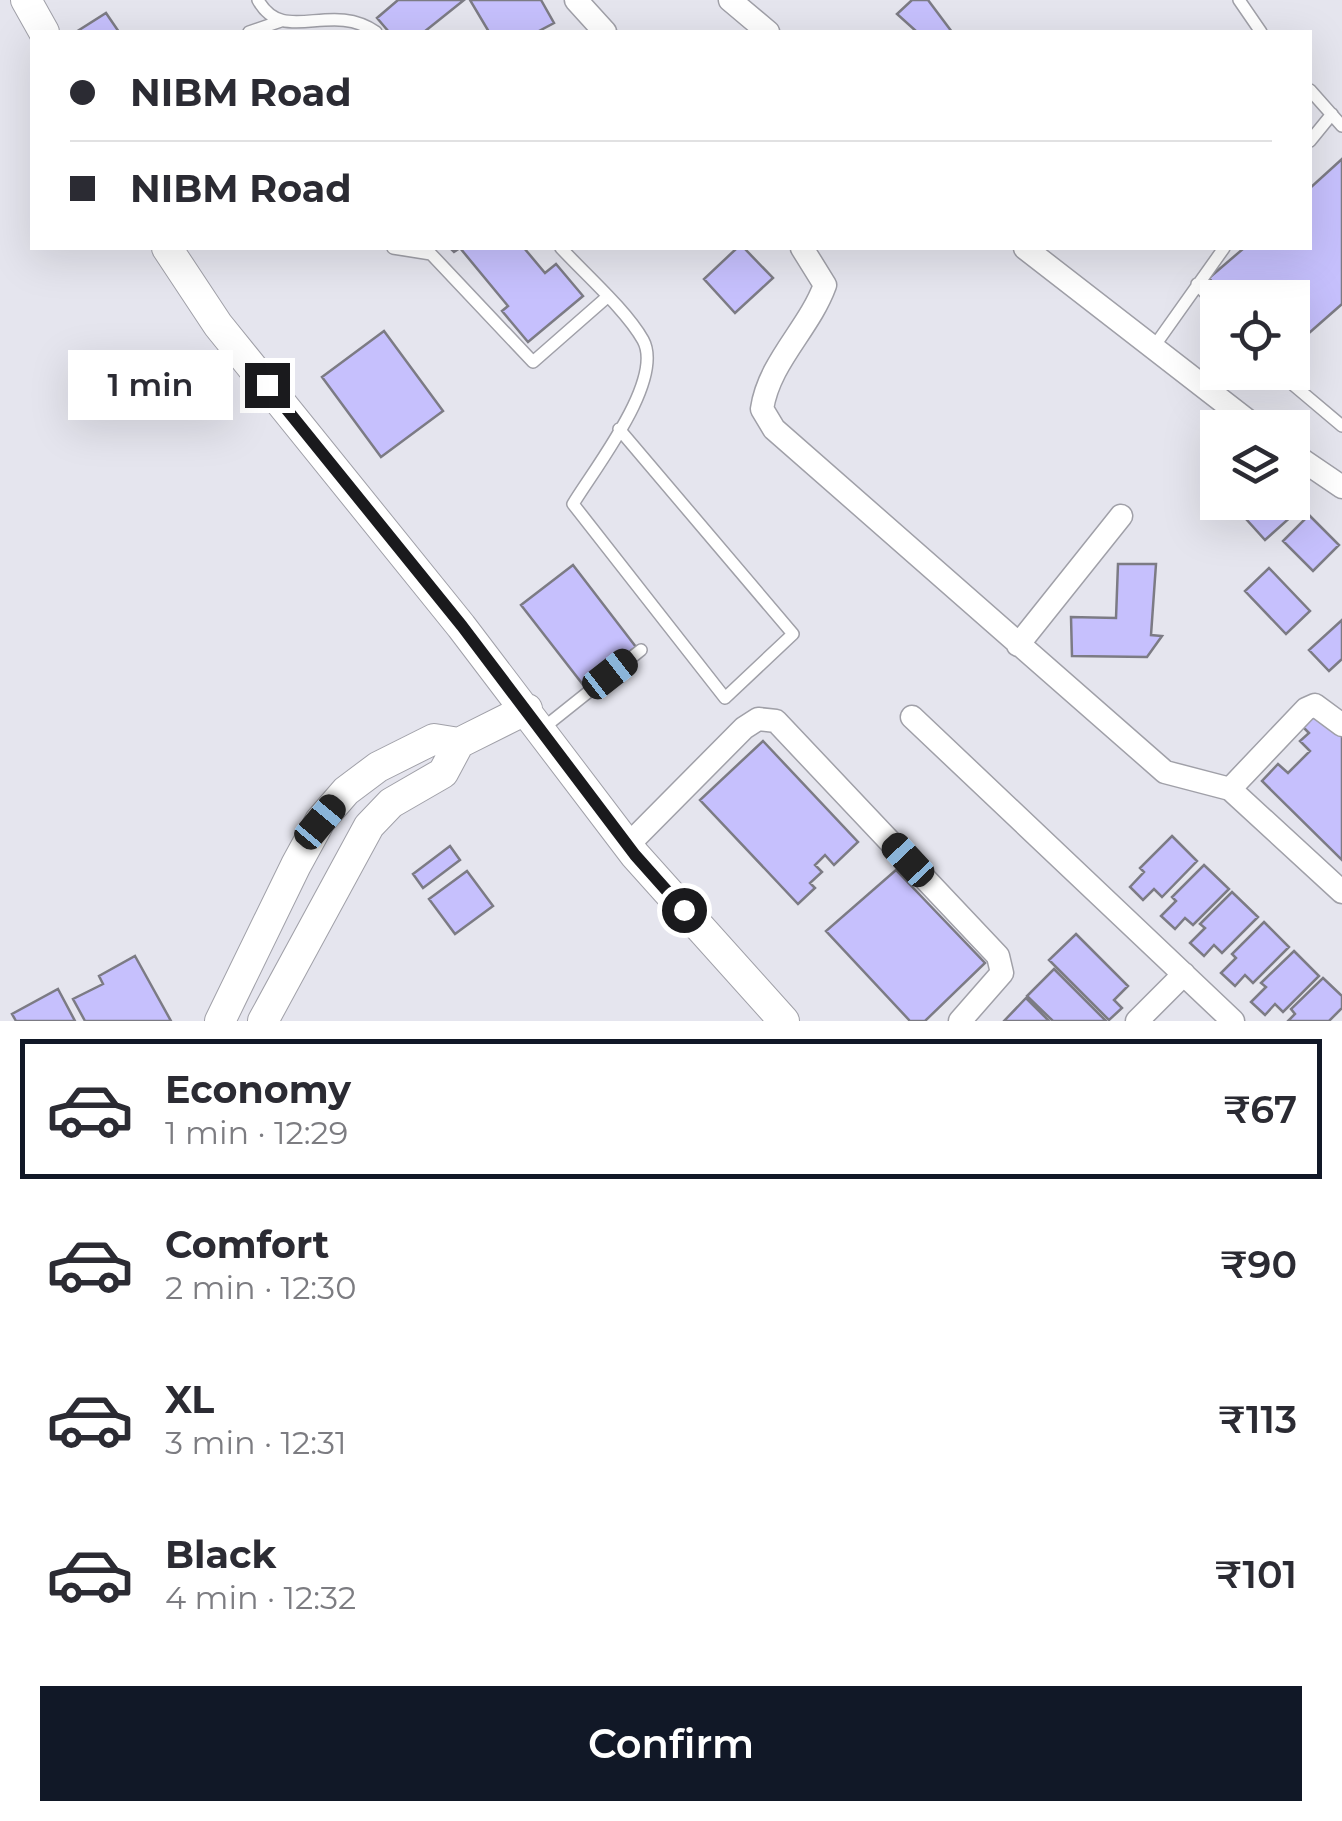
<!DOCTYPE html>
<meta charset="utf-8">
<style>
body{margin:0;font-family:Montserrat,sans-serif;background:#f2f2f3;color:#2b2b33;height:100vh;display:flex;flex-direction:column;font-size:38px;white-space:nowrap}
*{box-sizing:border-box;margin:0}
p{font-size:32px;color:#7c7c81}
.icon{flex:none;width:55px;height:55px;fill:none;stroke:currentColor;stroke-width:2;stroke-linecap:round;stroke-linejoin:round}
.map{position:relative;height:1021px;overflow:hidden}
.details{display:flex;flex-direction:column;background:#fff;flex:1}
.details>*{flex:none}
.hud{position:absolute;left:30px;top:30px;width:1282px;height:220px;border-radius:0px;box-shadow:0 10px 40px #0002;display:grid;align-content:center;height:220px;padding:0 40px;background:#fff}
.tools{position:absolute;left:1200px;top:280px;display:grid;gap:20px}
.tools a{display:grid;place-items:center;width:110px;height:110px;border-radius:0px;background:#fff;box-shadow:0 10px 40px #0002;font-size:50px}
.end{position:absolute;width:45px;height:45px;margin:-22px;border:12px solid #1a1a1d;background:#fff;box-shadow:0 0 0 5px #fff}
.from{border-radius:50%}
.bubble{position:absolute;height:70px;border-radius:0px;background:#fff;box-shadow:0 10px 40px #0002;font-size:32px;font-weight:600;line-height:70px;text-align:center}
.car{position:absolute;width:30px;height:60px;margin:-30px -15px;border-radius:12px;box-shadow:0 0 8px 2px #0007;background:linear-gradient(#222 24%,#8ab4d8 0 40%,#222 0 76%,#8ab4d8 0 86%,#222 0)}
.hud b{display:flex;align-items:center;gap:35px;height:95px;font-size:38px}
.hud b+b{border-top:2px solid #e1e1e2}
.hud i{width:25px;height:25px;background:#2b2b33}
ul{padding:18px 0 0;list-style:none}
li{display:flex;align-items:center;gap:30px;height:140px;margin:0 20px 15px;padding:0 20px;border:5px solid transparent;border-radius:0px}
li div{flex:1}
li b{display:block;font-size:38px}
li em{font-style:normal;font-weight:600}
li.on{border-color:#111827}
li>.icon{width:90px;height:90px;stroke-width:1.5}
.button{display:flex;gap:20px;margin-top:auto;padding:20px 40px}
.button a{flex:1;height:115px;border-radius:0px;background:#111827;color:#fff;font-size:40px;font-weight:600;line-height:115px;text-align:center}
.map>svg:first-child{display:block}
.building{fill:#c6c0fd;stroke:#7c7b84;stroke-width:2.5}
.lines{fill:none;stroke-linecap:round;stroke-linejoin:round}
.lane-casing{stroke:#a0a0a8;stroke-width:14}
.street-casing{stroke:#a0a0a8;stroke-width:25}
.secondary-casing{stroke:#a0a0a8;stroke-width:32}
.lane{stroke:#fff;stroke-width:11}
.street{stroke:#fff;stroke-width:22}
.secondary{stroke:#fff;stroke-width:30}
.route{stroke:#1a1a1d;stroke-width:12}
</style>
<div class="map">
<svg width="1342" height="1021" viewBox="0 0 1342 1021">
<rect width="100%" height="100%" fill="#e5e5ee"/>
<!-- building -->
<path class="building" d="M398,0H464L424,32H389L377,18Z
M470,0H541L554,23L537,32H489Z
M912,0H928L952,32H917L897,14Z
M106,13L119,32H76Z
M1342,159V304L1292,348V298H1226L1209,278L1244,248H1310V188Z
M450,248H524L545,273L556,264L583,296L528,342L502,311L508,306L460,248L454,252Z
M737,248H744L773,278L735,313L704,279Z
M384,331L443,411L381,457L322,377Z
M1246,502H1282L1293,515L1265,540L1238,510Z
M1309,515L1339,545L1313,571L1283,541Z
M1118,564H1156L1151,635L1162,636L1147,657L1072,656L1071,617L1116,618Z
M573,565L636,647L584,686L521,605Z
M1269,568L1310,611L1286,634L1245,591Z
M1342,620V659L1329,671L1309,650Z
M1319,711L1342,734V860L1262,781L1278,764L1288,773L1310,751L1300,741L1309,733L1303,727Z
M763,741L858,842L834,865L825,855L815,865L822,872L810,883L815,888L798,904L700,800Z
M1172,836L1197,861L1162,897L1154,889L1143,900L1130,887L1144,872L1140,868Z
M450,846L460,860L423,888L413,874Z
M1204,865L1229,889L1193,925L1185,918L1175,929L1161,916L1176,901L1172,897Z
M896,870L985,963L925,1021H910L826,931Z
M467,871L493,906L455,934L429,899Z
M1232,892L1258,917L1222,953L1214,945L1204,956L1190,943L1205,928L1200,924Z
M1264,922L1289,947L1253,983L1245,975L1235,986L1221,973L1236,958L1232,954Z
M1076,934L1128,986L1114,1000L1122,1008L1109,1020L1049,960Z
M1294,951L1319,976L1283,1012L1275,1004L1265,1015L1251,1002L1266,987L1261,983Z
M135,956L171,1021H85L73,999L103,984L99,976Z
M1054,969L1106,1021H1053L1027,996Z
M1323,978L1342,996V1008L1329,1021H1288L1295,1014L1291,1009Z
M58,989L75,1021H16L12,1014Z
M1026,998L1049,1021H1004Z"/>
<g class="lines">
<!-- lane casing -->
<g class="lane-casing">
<path id="lane" d="M258,0C283,46 330,0 376,32
M1239,0L1261,32
M249,32L281,21
M1310,90L1342,126
M1310,141L1332,114
M393,248L431,254L533,362L606,298
M561,248C585,274 626,310 643,340C665,380 594,469 573,504L725,698L793,634L619,429
M1197,284L1218,307
M1153,348L1224,248
M1278,372L1342,426
M542,729L641,650"/>
</g>
<!-- street casing -->
<g class="street-casing">
<path id="street" d="M576,0L605,32
M730,0L768,32
M802,248L825,285C809,329 769,362 762,409L774,429L1165,772L1230,789L1342,892
M1025,248L1257,428
M1292,453L1342,487
M1018,645L1121,516
M912,717L1233,1021
M1230,789L1306,709L1315,705L1342,725
M628,845L744,728L758,719L776,721L998,956L1002,973L960,1021
M1137,1021L1184,974"/>
</g>
<!-- secondary casing -->
<g class="secondary-casing">
<path id="secondary" d="M26,0L44,32
M167,248L218,325L461,626L635,855L784,1021
M220,1021L296,865L320,821L346,791L378,767L434,739L459,743L527,709
M263,1021L369,826L391,803L443,773L459,743"/>
</g>
<!-- lane -->
<use href="#lane" class="lane"/>
<!-- street -->
<use href="#street" class="street"/>
<!-- secondary -->
<use href="#secondary" class="secondary"/>
</g>
<g class="lines">
<!-- route -->
<path class="route" d="M267,385L462,626L635,855L684,910"/>
</g>
</svg>
<div class="tools">
<a><svg class="icon" aria-label="locate" viewBox="0 0 24 24"><circle cx="12" cy="12" r="6"/><path d="M12 2v4M12 18v4M2 12h4M18 12h4"/></svg></a>
<a><svg class="icon" aria-label="layers" viewBox="0 0 24 24"><path d="M12 4l9 5-9 5-9-5zM3 14l9 5 9-5"/></svg></a>
</div>
<i class="end from" style="left:684px;top:910px"></i>
<i class="end" style="left:267px;top:385px"></i>
<div class="bubble" style="left:68px;top:350px;width:165px">1 min</div>
<i class="car" style="left:610px;top:674px;rotate:52deg"></i>
<i class="car" style="left:320px;top:822px;rotate:40deg"></i>
<i class="car" style="left:908px;top:860px;rotate:317deg"></i>
<div class="hud">
<b><i class="from"></i>NIBM Road</b>
<b><i></i>NIBM Road</b>
</div>
</div>
<section class="details">
<ul>
<li class="on"><svg class="icon" aria-label="car" viewBox="0 0 24 24"><path d="M5 17H2v-5l4-1 3-4h7l3 4 3 1v5h-3M9 17h6M6 11h13"/><circle cx="7" cy="17" r="2"/><circle cx="17" cy="17" r="2"/></svg><div><b>Economy</b><p>1 min · 12:29</p></div><em>₹67</em></li>
<li><svg class="icon" aria-label="car" viewBox="0 0 24 24"><path d="M5 17H2v-5l4-1 3-4h7l3 4 3 1v5h-3M9 17h6M6 11h13"/><circle cx="7" cy="17" r="2"/><circle cx="17" cy="17" r="2"/></svg><div><b>Comfort</b><p>2 min · 12:30</p></div><em>₹90</em></li>
<li><svg class="icon" aria-label="car" viewBox="0 0 24 24"><path d="M5 17H2v-5l4-1 3-4h7l3 4 3 1v5h-3M9 17h6M6 11h13"/><circle cx="7" cy="17" r="2"/><circle cx="17" cy="17" r="2"/></svg><div><b>XL</b><p>3 min · 12:31</p></div><em>₹113</em></li>
<li><svg class="icon" aria-label="car" viewBox="0 0 24 24"><path d="M5 17H2v-5l4-1 3-4h7l3 4 3 1v5h-3M9 17h6M6 11h13"/><circle cx="7" cy="17" r="2"/><circle cx="17" cy="17" r="2"/></svg><div><b>Black</b><p>4 min · 12:32</p></div><em>₹101</em></li>
</ul>
<div class="button"><a>Confirm</a></div>
</section>
